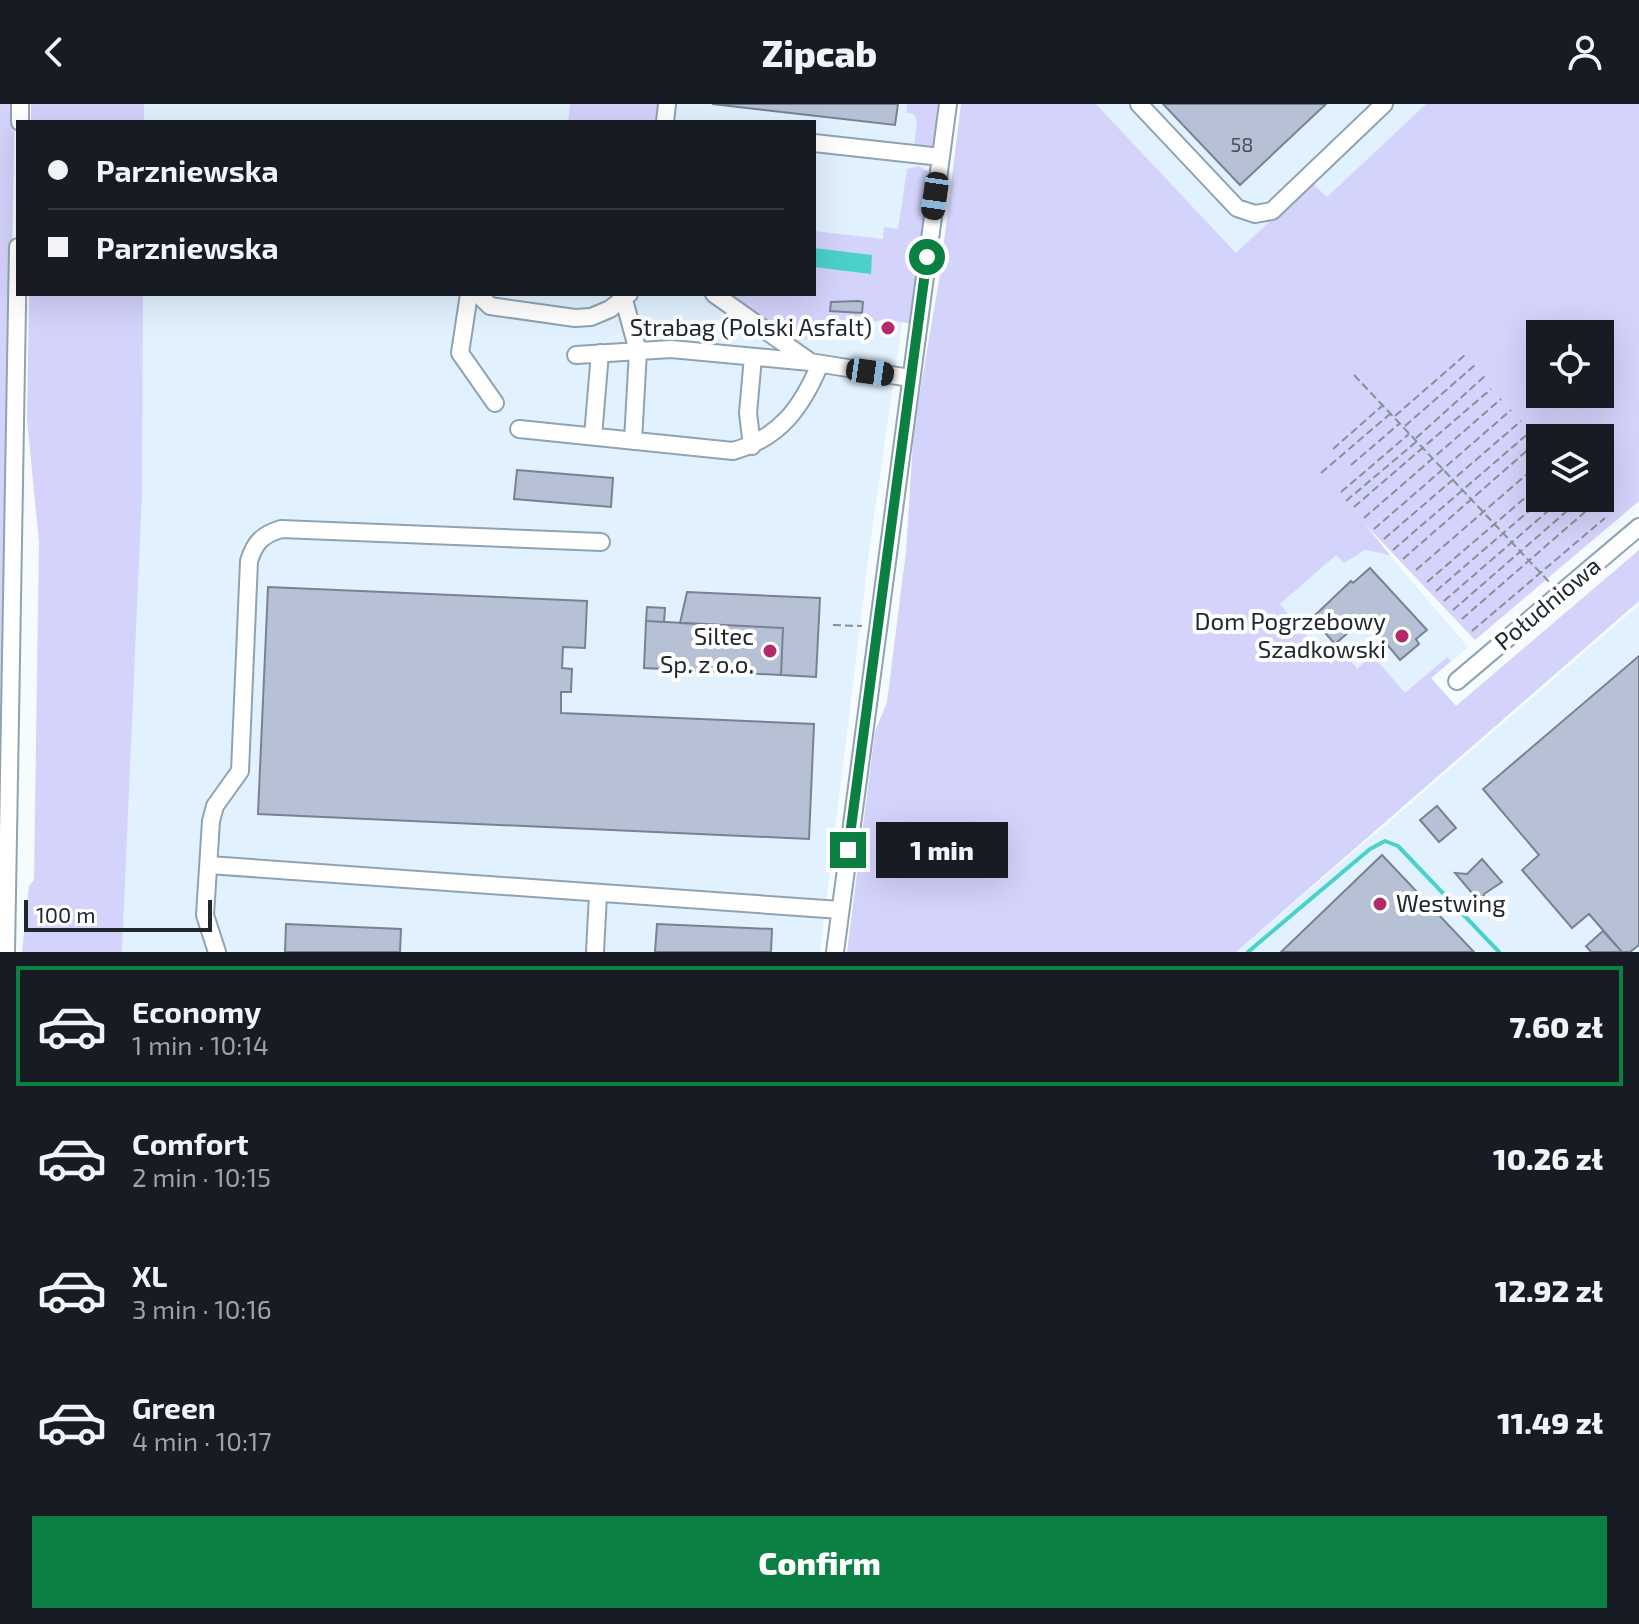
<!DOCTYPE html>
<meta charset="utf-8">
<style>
body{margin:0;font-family:"Exo 2",sans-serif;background:#20242c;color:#f1f3f6;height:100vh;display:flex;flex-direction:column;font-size:30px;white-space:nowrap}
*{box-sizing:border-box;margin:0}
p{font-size:26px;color:#9ea1a6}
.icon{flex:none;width:44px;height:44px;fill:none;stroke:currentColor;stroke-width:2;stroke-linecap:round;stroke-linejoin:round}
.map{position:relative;height:848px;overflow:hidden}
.sheet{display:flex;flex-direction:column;background:#171b24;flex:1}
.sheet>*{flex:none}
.banner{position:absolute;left:16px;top:16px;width:800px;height:176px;border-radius:0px;box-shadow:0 8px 32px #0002;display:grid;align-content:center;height:176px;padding:0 32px;background:#171b24}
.controls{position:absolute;left:1526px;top:216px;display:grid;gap:16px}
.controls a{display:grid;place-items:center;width:88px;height:88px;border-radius:0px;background:#171b24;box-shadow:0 8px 32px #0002;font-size:40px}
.scale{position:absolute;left:24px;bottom:20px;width:188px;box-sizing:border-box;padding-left:8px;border:4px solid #20282d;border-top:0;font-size:22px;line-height:28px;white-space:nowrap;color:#20282d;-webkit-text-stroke:6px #fff;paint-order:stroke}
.end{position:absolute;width:36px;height:36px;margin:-18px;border:10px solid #0b8043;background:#fff;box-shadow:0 0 0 4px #fff}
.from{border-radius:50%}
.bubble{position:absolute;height:56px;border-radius:0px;background:#171b24;box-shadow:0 8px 32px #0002;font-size:26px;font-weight:800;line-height:56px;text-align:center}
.car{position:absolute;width:24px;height:48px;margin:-24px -12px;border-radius:10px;box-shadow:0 0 6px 2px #0007;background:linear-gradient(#222 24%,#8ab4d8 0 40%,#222 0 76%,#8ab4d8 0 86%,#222 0)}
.banner b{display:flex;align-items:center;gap:28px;height:76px;font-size:30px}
.banner b+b{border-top:2px solid #363941}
.banner i{width:20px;height:20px;background:#f1f3f6}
ul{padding:14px 0 0;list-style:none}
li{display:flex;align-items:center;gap:24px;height:120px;margin:0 16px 12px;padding:0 16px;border:4px solid transparent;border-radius:0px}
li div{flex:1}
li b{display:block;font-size:30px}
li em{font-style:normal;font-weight:800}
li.selected{border-color:#0b8043}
li>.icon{width:72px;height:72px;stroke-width:1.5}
.primary-button{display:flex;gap:16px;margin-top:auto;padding:16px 32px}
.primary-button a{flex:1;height:92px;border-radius:0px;background:#0b8043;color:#fff;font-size:32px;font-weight:800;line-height:92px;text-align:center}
header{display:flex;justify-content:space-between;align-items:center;height:104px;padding:0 32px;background:#171b24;font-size:36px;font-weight:800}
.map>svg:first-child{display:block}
.built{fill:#e1f2fe}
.green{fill:#d3d3fb;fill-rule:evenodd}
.water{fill:#4bd1ca}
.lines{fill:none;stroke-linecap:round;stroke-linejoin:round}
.stream{stroke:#4bd1ca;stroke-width:4}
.building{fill:#b6c1d5;stroke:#778294;stroke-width:2}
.minor-casing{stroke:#8fa3b1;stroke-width:20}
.path{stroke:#888f93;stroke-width:2;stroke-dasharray:8 4;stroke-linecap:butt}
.minor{stroke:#fff;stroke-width:16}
.route{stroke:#0b8043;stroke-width:10}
.poi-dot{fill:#b22a6a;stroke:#fff;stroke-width:3}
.labels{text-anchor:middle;stroke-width:8;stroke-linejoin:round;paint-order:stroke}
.number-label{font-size:20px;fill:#464e57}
.poi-label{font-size:24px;fill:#20282d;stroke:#fff;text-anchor:end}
.street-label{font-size:24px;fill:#20282d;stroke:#fff}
</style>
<header><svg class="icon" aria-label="back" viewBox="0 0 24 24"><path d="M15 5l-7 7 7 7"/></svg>Zipcab<svg class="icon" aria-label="person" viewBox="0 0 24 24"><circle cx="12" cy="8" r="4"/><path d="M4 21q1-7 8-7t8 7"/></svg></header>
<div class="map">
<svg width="1639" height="848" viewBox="0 0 1639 848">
<rect width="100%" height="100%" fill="#f6fbfe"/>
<!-- built -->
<path class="built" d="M144,0H934L871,433L820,848H122L142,390L143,190H814V18H144Z
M1096,0H1426L1327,93L1310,79L1236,149Z
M1363,420L1468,543L1382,616L1276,495Z
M1639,501V848H1236L1388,719Z"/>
<!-- green -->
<path class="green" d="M0,0H15L0,777Z
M31,0H144V18H31Z
M570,0H661L659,18H568Z
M907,0H941L936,44L914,43L917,17L914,10L906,9Z
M961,0H1096L1236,149L1311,78L1327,93L1426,0H1639V397L1475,536L1364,419L1390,451L1365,446L1344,459L1336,451L1280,500L1331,560L1345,549L1357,565L1372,551L1405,589L1447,553L1451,557L1431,574L1456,602L1639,446V497L1236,848H847L875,628L887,598L906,447L914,323L940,170ZM1540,230H1600V290H1540ZM1540,334H1600V394H1540Z
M919,62L930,69L912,220L885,215L791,239L731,190H814V127L883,135L884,123L898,125L907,65Z
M29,190H143L142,390L122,848H22L29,782L34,776L39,438L27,316Z"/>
<!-- water -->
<path class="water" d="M814,144L872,151L871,170L814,163Z"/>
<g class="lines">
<!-- stream -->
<path class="stream" d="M1248,848L1370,745L1385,737L1398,742L1499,848"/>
</g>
<!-- building -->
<path class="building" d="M712,0H898L895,21Z
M1163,0H1326L1240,81Z
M859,197L863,198L862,209L830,207L831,198Z
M517,366L613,374L611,403L514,395Z
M1370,464L1427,526L1416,535L1419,540L1400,556L1365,514L1335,540L1312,514L1351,477L1353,479Z
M268,483L587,497L585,544L563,543L562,564L572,565L571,588H561V609L814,620L809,735L258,710Z
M687,488L820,494L816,573L781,571L783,524L680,519Z
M647,503L665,504L664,518L646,517Z
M646,517L783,524L781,571L644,564Z
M1639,552V841L1630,848H1622L1589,810L1572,824L1522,766L1539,751L1483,685Z
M1437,702L1456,724L1439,738L1420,716Z
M1382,751L1474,848H1281Z
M1482,755L1502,778L1484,790L1483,802L1455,769L1467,770Z
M286,820L401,825L400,848H285Z
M657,820L772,825L771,848H655Z
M1603,827L1622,848H1591L1586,842Z"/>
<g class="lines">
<!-- minor casing -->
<g class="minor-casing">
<path id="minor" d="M1139,0L1237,104L1255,110L1272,107L1384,0
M20,18V0
M665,18L667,0
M814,39L941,53
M469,190L460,249L495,299
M478,190L490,202L575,214L591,213L610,205L629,190
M714,190L809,257
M624,196L638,247L633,337
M576,251L671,245L810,258L910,274
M519,325L733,347C780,334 802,303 820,260
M593,332L600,249
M752,342L748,309L753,253
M1457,577L1639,423
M209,761L840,806
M6,848L18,143
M217,848L205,811L211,717L215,702L240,667L249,457C255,438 262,431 281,425L601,438
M595,848L598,791
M835,848L948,0"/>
</g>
<!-- path -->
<path class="path" d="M1354,271L1551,480
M1395,312L1465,251
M1405,322L1475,261
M1416,334L1485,272
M1333,345L1382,302
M1351,361L1399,320
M1321,369L1390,310
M1341,388L1409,330
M1346,397L1416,338
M1354,403L1491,285
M1364,414L1501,295
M1374,425L1511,306
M1384,435L1521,317
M1393,446L1530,328
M1403,455L1538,337
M1416,466L1540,359
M1427,478L1540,381
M1436,487L1544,394
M1444,497L1563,394
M1453,506L1582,394
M1462,515L1594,400
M833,521L862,522
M1472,527L1605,414"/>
<!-- minor -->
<use href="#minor" class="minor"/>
</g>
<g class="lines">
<!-- route -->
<path class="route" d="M848,746L927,153"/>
</g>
<!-- markers -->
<g class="poi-dot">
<circle cx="888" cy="224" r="8"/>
<circle cx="1402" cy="532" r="8"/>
<circle cx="770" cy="547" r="8"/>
<circle cx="1380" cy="800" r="8"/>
</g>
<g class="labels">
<!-- number labels -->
<g class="number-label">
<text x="1242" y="48">58</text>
</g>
<!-- poi labels -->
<g class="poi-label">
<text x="872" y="232">Strabag (Polski Asfalt)</text>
<text x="1386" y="526">Dom Pogrzebowy<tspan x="1386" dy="28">Szadkowski</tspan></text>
<text x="754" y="541">Siltec<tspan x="754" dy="28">Sp. z o.o.</tspan></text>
<text x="1396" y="808" text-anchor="start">Westwing</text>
</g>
<!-- street labels -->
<g class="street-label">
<text transform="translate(1548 500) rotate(-40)" y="8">Południowa</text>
</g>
</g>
</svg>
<div class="controls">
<a><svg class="icon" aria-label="locate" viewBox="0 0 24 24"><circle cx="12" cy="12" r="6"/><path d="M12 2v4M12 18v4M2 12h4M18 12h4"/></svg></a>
<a><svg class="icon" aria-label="layers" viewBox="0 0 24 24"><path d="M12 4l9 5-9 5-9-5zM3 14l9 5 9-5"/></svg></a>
</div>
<div class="scale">100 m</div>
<i class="end from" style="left:927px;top:153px"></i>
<i class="end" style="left:848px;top:746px"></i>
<div class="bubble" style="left:876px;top:718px;width:132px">1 min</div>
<i class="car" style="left:935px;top:92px;rotate:188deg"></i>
<i class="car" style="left:870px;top:268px;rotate:98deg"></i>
<div class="banner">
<b><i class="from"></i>Parzniewska</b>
<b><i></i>Parzniewska</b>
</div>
</div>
<section class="sheet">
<ul>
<li class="selected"><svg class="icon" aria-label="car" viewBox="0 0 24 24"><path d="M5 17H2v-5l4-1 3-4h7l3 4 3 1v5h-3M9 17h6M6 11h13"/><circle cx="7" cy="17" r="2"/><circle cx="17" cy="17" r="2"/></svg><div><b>Economy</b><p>1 min · 10:14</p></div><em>7.60 zł</em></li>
<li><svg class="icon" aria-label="car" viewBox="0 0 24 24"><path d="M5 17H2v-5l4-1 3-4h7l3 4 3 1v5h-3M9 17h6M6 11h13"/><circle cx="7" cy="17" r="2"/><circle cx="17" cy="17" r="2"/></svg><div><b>Comfort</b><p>2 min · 10:15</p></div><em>10.26 zł</em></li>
<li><svg class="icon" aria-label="car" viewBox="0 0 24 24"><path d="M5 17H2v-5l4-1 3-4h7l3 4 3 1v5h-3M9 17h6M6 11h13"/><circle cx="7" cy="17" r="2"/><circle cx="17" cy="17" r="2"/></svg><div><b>XL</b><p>3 min · 10:16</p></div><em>12.92 zł</em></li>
<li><svg class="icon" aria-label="car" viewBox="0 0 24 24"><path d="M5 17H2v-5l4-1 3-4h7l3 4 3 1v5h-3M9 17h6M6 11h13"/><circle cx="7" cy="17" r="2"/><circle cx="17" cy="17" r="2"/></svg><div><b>Green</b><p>4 min · 10:17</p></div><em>11.49 zł</em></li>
</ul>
<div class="primary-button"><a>Confirm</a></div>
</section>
